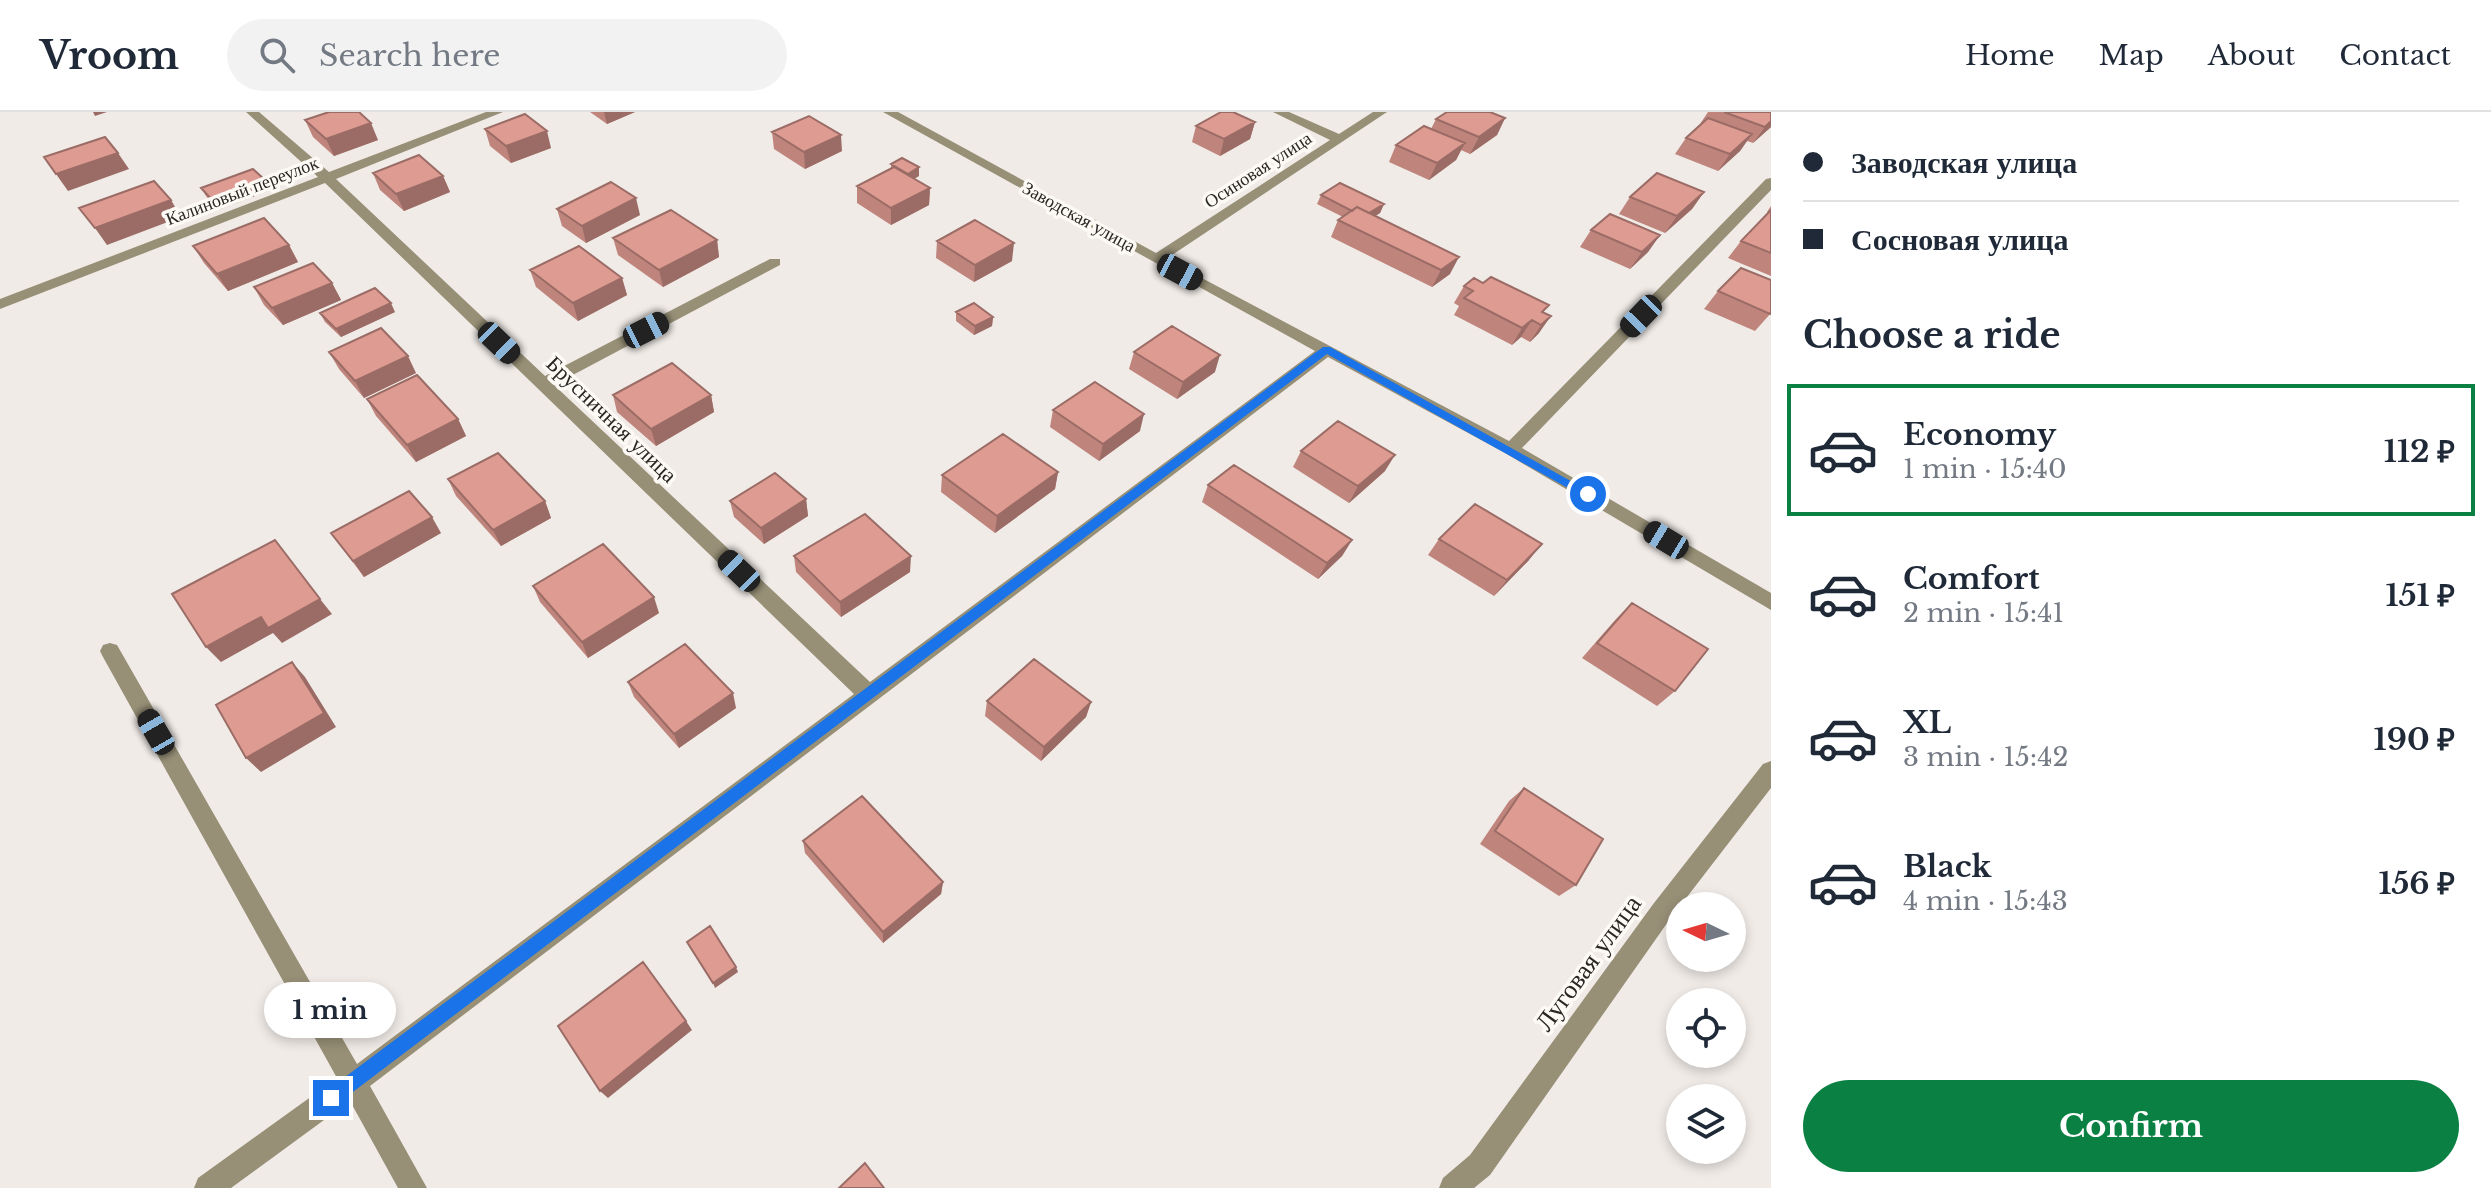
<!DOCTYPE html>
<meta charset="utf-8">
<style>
body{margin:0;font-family:"Libre Baskerville",serif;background:#f2f2f3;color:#1f2937;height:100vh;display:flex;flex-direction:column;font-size:30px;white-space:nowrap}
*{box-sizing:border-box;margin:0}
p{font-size:26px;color:#747a83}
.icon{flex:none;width:44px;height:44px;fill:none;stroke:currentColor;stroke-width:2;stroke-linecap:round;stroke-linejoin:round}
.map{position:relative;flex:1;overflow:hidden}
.panel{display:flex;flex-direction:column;background:#fff;width:720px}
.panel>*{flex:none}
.banner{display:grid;align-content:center;height:176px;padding:0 32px;background:#fff}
.needle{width:52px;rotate:275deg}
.controls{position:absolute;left:1666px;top:780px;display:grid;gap:16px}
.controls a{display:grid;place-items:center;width:80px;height:80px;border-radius:50%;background:#fff;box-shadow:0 4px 12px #0003;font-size:40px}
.end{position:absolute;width:36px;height:36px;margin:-18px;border:10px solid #1a73e8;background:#fff;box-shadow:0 0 0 4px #fff}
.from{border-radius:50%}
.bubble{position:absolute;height:56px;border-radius:28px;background:#fff;box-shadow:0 4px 12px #0003;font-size:26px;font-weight:700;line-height:56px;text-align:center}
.car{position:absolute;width:24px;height:48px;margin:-24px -12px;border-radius:10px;box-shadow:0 0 6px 2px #0007;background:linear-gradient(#222 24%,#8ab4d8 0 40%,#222 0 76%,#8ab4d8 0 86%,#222 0)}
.banner b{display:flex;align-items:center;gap:28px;height:76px;font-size:30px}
.banner b+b{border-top:2px solid #e0e1e3}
.banner i{width:20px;height:20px;background:#1f2937}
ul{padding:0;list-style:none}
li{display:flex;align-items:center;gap:24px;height:132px;margin:0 16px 12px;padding:0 16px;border:4px solid transparent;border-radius:0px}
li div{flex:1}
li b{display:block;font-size:30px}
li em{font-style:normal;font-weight:700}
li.on{border-color:#0b8043}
li>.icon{width:72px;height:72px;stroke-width:1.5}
h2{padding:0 32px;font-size:36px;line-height:96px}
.primary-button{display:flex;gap:16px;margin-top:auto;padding:16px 32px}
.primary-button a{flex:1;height:92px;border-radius:48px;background:#0b8043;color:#fff;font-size:32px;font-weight:700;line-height:92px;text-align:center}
header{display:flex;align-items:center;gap:48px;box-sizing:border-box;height:112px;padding:0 40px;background:#fff;border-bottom:2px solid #e0e1e3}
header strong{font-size:38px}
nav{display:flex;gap:44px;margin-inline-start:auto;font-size:28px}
.search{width:560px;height:72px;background:#f2f2f3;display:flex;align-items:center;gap:20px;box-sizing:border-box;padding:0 28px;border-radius:44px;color:#747a83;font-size:30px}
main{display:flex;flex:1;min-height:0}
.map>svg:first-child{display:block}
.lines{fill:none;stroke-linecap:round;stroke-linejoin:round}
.minor{fill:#978f76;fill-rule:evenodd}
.wall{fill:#bf857d}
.shaded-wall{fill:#9b6c66}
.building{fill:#de9b91;stroke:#9b6c66;stroke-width:2}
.route{fill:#1a73e8}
.labels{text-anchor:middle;stroke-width:7;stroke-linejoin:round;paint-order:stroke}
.far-street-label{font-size:18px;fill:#292726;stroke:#fdf9f4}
.street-label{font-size:22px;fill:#292726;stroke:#fdf9f4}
.near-street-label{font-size:26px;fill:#292726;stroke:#fdf9f4}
</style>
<header>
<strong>Vroom</strong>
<div class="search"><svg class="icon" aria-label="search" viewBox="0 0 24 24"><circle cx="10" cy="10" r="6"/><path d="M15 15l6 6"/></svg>Search here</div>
<nav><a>Home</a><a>Map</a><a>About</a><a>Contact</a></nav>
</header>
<main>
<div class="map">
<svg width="1771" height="1076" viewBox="0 0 1771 1076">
<rect width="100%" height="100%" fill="#f0ebe7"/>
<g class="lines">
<!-- minor -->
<path class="minor" d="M246,0H259L329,60L486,0H503L336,67L545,264L770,147H780V153L554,273L870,570L1315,239L883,0H898L1156,141L1330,28L1273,0H1289L1339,22L1373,0H1387L1166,147L1509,329L1766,67L1771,66V78L1522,336L1771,481V498L1505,341L1328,245L370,974L427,1076H398L350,989L231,1076H194L198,1066L337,966L103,545L100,539L103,533L110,531L117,533L357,952L854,582L325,71L0,197V187L318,65Z
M1771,649V676L1670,807L1490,1063L1474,1076H1439L1443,1066L1470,1043L1654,791L1763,652Z"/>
</g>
<!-- wall -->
<path class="wall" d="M590,0H635L607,12Z
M1708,0H1771V15L1753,31L1747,29L1740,39L1718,59L1675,42L1686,26L1701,12H1700Z
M1505,6L1497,23L1470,42L1461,38L1456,48L1429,68L1389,50L1396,33L1431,17L1436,7Z
M305,8L378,28L334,44L313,25Z
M1255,10L1250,27L1220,44L1192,30L1196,14Z
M485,17L551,36L511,51L490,34Z
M772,20L842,39L805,57L774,37Z
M891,52L919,55V64L914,67L930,76L929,93L891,113L857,91V74L891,57Z
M373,61L443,64L450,80L404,99L380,78Z
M201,76L270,78L218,98L206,84Z
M1704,80L1692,97L1665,121L1619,102L1630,85Z
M1321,83L1384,92L1380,101L1375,104L1450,162L1432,175L1331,125L1338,108L1343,105L1317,92Z
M1771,94V164L1728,146L1741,129L1769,101L1767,100Z
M557,97L640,103L586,131L562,114Z
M1591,118L1660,123L1648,140L1630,157L1580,135Z
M613,126L717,128L719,145L663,175L618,143Z
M937,129L1012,149L974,170L936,146Z
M289,133L298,150L228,179L204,151L193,134Z
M530,158L622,166L627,183L578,209L536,175Z
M1771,168V201L1755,219L1704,197L1718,179Z
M332,171L341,188L283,213L264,193L254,175Z
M1464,174L1544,201L1539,221L1530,230L1521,225L1512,233L1454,203L1459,194L1454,191Z
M395,200L341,225L325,210L320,201Z
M956,200L993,205L992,214L974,223L956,209Z
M329,240L416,261L364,286L339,257Z
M1134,240L1215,260L1177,287L1129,257Z
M613,283H711L714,300L656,334L617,300Z
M367,287L458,307L466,324L416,350L376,304Z
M1053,298L1140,319L1099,349L1050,315Z
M1301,339L1385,359L1349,391L1293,355Z
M1058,360L1055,377L995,421L941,380L942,363Z
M448,367L545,389L551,406L501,434L456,384Z
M1208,373L1352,428L1342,444L1318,467L1202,390Z
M806,387L808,404L764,432L734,405L730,389Z
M331,421H441L364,465Z
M1439,427L1529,448L1494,484L1428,443Z
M794,444L910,460L841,505L796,460Z
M533,474L659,501L588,546L540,490Z
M1632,491L1675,579L1657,594L1582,546L1616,507Z
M628,570L736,596L679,636L634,585Z
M987,589L1091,590L1086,605L1041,649L985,604Z
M1524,676L1576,773L1559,784L1480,732L1509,689Z
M803,729L943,770L941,782L883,831L805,741Z"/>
<!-- shaded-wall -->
<path class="shaded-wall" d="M93,0H107L95,4Z
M604,0H635L607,12Z
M1505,6L1497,23L1470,42L1479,25Z
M1771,9V15L1753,31L1765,15Z
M1255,10L1250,27L1220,44L1224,27Z
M371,11L378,28L334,44L326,27Z
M547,19L551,36L511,51L506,34Z
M1752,22L1740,39L1718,59L1730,42Z
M841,23L842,39L805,57L804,40Z
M1465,31L1456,48L1429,68L1437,51Z
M118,41L129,57L68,79L56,62Z
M919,55V64L908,70V62Z
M443,64L450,80L404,99L396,82Z
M266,69L270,78L218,98L213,89Z
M930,76L929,93L891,113V96Z
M1704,80L1692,97L1665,121L1677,104Z
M636,86L640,103L586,131L582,114Z
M171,88L181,105L107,133L95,116Z
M1384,92L1380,101L1361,113L1364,105Z
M1660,123L1648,140L1630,157L1642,140Z
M717,128L719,145L663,175L659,158Z
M1014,131L1012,149L974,170L975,153Z
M289,133L298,150L228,179L217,162Z
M1459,145L1450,162L1432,175L1441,158Z
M622,166L627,183L578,209L573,191Z
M332,171L341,188L283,213L272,196Z
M391,191L395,200L341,225L336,217Z
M1551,204L1539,221L1530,230L1541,213Z
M993,205L992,214L974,223L975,214Z
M1532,208L1521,225L1512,233L1522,216Z
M1220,243L1215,260L1177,287L1183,270Z
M408,244L416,261L364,286L355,269Z
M711,283L714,300L656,334L651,317Z
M1144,302L1140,319L1099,349L1103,332Z
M458,307L466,324L416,350L407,333Z
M1395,343L1385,359L1349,391L1358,374Z
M1058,360L1055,377L995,421L997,404Z
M806,387L808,404L764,432L761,416Z
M545,389L551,406L501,434L493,418Z
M432,405L441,421L364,465L353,449Z
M1352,428L1342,444L1318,467L1327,451Z
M1542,432L1529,448L1494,484L1507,468Z
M911,444L910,460L841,505L840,490Z
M654,485L659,501L588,546L582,530Z
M320,487L332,502L282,531L273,521L221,550L206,535L261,505Z
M292,550L305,565L336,615L261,660L246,646Z
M733,581L736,596L679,636L674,622Z
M1091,590L1086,605L1041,649L1044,635Z
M943,770L941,782L883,831V820Z
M736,855L738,860L715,876L713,871Z
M686,909L692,918L608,986L600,979Z"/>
<!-- building -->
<path class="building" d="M329,0H359L371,11L326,27L305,8Z
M1221,0H1233L1255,10L1224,27L1196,14Z
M1447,0H1490L1505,6L1479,25L1436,7Z
M1724,0H1771V9L1765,15Z
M525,2L547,19L506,34L485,17Z
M809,4L841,23L804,40L772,20Z
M1708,6L1752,22L1730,42L1686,26Z
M1424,14L1465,31L1437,51L1396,33Z
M105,25L118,41L56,62L44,45Z
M419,43L443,64L396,82L373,61Z
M902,46L919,55L908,62L891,52Z
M894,55L930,76L891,96L857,74Z
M253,57L266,69L213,89L201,76Z
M1657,61L1704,80L1677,104L1630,85Z
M154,69L171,88L95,116L79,96Z
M611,70L636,86L582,114L557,97Z
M1340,71L1384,92L1369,101L1357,95L1352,99L1321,83Z
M1357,95L1459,145L1441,158L1338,108Z
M671,98L717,128L659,158L613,126Z
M1771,98V141L1741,129Z
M1610,102L1660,123L1642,140L1591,118Z
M264,106L289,133L217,162L193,134Z
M975,108L1014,131L975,153L937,129Z
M579,134L622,166L573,191L530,158Z
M313,151L332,171L272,196L254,175Z
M1741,156L1771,168V200L1770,202L1718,179Z
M1491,165L1549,193L1542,200L1551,204L1541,213L1532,208L1522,216L1464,186L1473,179L1464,174L1474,166L1483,171Z
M375,176L391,191L336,217L320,201Z
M974,191L993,205L975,214L956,200Z
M1172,214L1220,243L1183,270L1134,240Z
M381,216L408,244L355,269L329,240Z
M672,251L711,283L651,317L613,283Z
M417,263L458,307L407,333L367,287Z
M1095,270L1144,302L1103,332L1053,298Z
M1338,309L1395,343L1358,374L1301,339Z
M1003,322L1058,360L997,404L942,363Z
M498,341L545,389L493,418L448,367Z
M1234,353L1352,428L1327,451L1208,373Z
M775,361L806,387L761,416L730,389Z
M409,379L432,405L353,449L331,421Z
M1475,392L1542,432L1507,468L1439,427Z
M865,402L911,444L840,490L794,444Z
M275,428L320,487L268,516L261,505L206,535L172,482Z
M603,432L654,485L582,530L533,474Z
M1632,491L1708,537L1675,579L1597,531Z
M685,532L733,581L674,622L628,570Z
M1034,547L1091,590L1044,635L987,589Z
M292,550L324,601L246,646L216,593Z
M1524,676L1603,727L1576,773L1495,719Z
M862,684L943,770L883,820L803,729Z
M710,814L736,855L713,871L687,830Z
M643,850L686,909L600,979L558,914Z
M865,1051L884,1076H839Z"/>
<!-- route -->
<path class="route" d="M1323,235H1330L1594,382L1584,385L1327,242L337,992L331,995L325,992L323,986L325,980Z"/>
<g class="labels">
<!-- far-street labels -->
<g class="far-street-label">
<text transform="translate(1258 58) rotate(-33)" y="6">Осиновая улица</text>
<text transform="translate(242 79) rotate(-21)" y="6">Калиновый переулок</text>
<text transform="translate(1079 105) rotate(29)" y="6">Заводская улица</text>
</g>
<!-- street labels -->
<g class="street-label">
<text transform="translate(612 307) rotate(44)" y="8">Брусничная улица</text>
</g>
<!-- near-street labels -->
<g class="near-street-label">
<text transform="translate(1588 851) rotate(-54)" y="9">Луговая улица</text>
</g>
</g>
</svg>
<div class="controls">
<a><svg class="needle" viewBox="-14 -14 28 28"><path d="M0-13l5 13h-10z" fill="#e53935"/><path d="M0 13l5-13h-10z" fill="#747a83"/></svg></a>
<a><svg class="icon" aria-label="locate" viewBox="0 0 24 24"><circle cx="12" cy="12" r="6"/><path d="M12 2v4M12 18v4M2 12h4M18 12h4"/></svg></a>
<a><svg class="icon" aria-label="layers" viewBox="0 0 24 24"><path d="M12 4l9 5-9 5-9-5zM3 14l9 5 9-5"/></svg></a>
</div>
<i class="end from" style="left:1588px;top:382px"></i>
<i class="end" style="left:331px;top:986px"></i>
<div class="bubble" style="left:264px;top:870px;width:132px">1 min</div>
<i class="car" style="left:1180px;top:160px;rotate:118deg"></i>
<i class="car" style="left:1641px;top:204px;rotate:224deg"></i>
<i class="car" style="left:646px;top:218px;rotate:63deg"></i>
<i class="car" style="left:499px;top:231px;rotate:134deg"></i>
<i class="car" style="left:1666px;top:428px;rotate:301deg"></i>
<i class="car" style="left:739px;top:459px;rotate:314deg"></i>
<i class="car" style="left:156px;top:620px;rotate:330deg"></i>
</div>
<section class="panel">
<div class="banner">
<b><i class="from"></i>Заводская улица</b>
<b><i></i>Сосновая улица</b>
</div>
<h2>Choose a ride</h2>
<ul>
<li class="on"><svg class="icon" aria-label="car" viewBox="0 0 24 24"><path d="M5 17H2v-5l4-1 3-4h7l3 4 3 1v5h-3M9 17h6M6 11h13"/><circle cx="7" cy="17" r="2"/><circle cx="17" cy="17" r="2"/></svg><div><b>Economy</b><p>1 min · 15:40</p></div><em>112 ₽</em></li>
<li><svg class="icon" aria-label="car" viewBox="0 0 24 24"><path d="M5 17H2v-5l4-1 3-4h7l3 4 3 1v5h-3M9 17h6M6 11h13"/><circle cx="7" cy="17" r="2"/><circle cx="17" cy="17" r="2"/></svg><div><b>Comfort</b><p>2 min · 15:41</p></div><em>151 ₽</em></li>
<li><svg class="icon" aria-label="car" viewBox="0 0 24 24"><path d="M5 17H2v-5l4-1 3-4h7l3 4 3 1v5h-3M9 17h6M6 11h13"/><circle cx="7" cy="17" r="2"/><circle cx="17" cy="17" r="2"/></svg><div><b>XL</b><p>3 min · 15:42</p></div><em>190 ₽</em></li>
<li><svg class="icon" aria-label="car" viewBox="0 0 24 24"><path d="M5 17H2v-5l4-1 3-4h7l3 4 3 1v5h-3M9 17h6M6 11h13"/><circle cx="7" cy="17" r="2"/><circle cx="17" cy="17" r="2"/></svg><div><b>Black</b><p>4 min · 15:43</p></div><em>156 ₽</em></li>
</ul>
<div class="primary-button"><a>Confirm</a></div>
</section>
</main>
